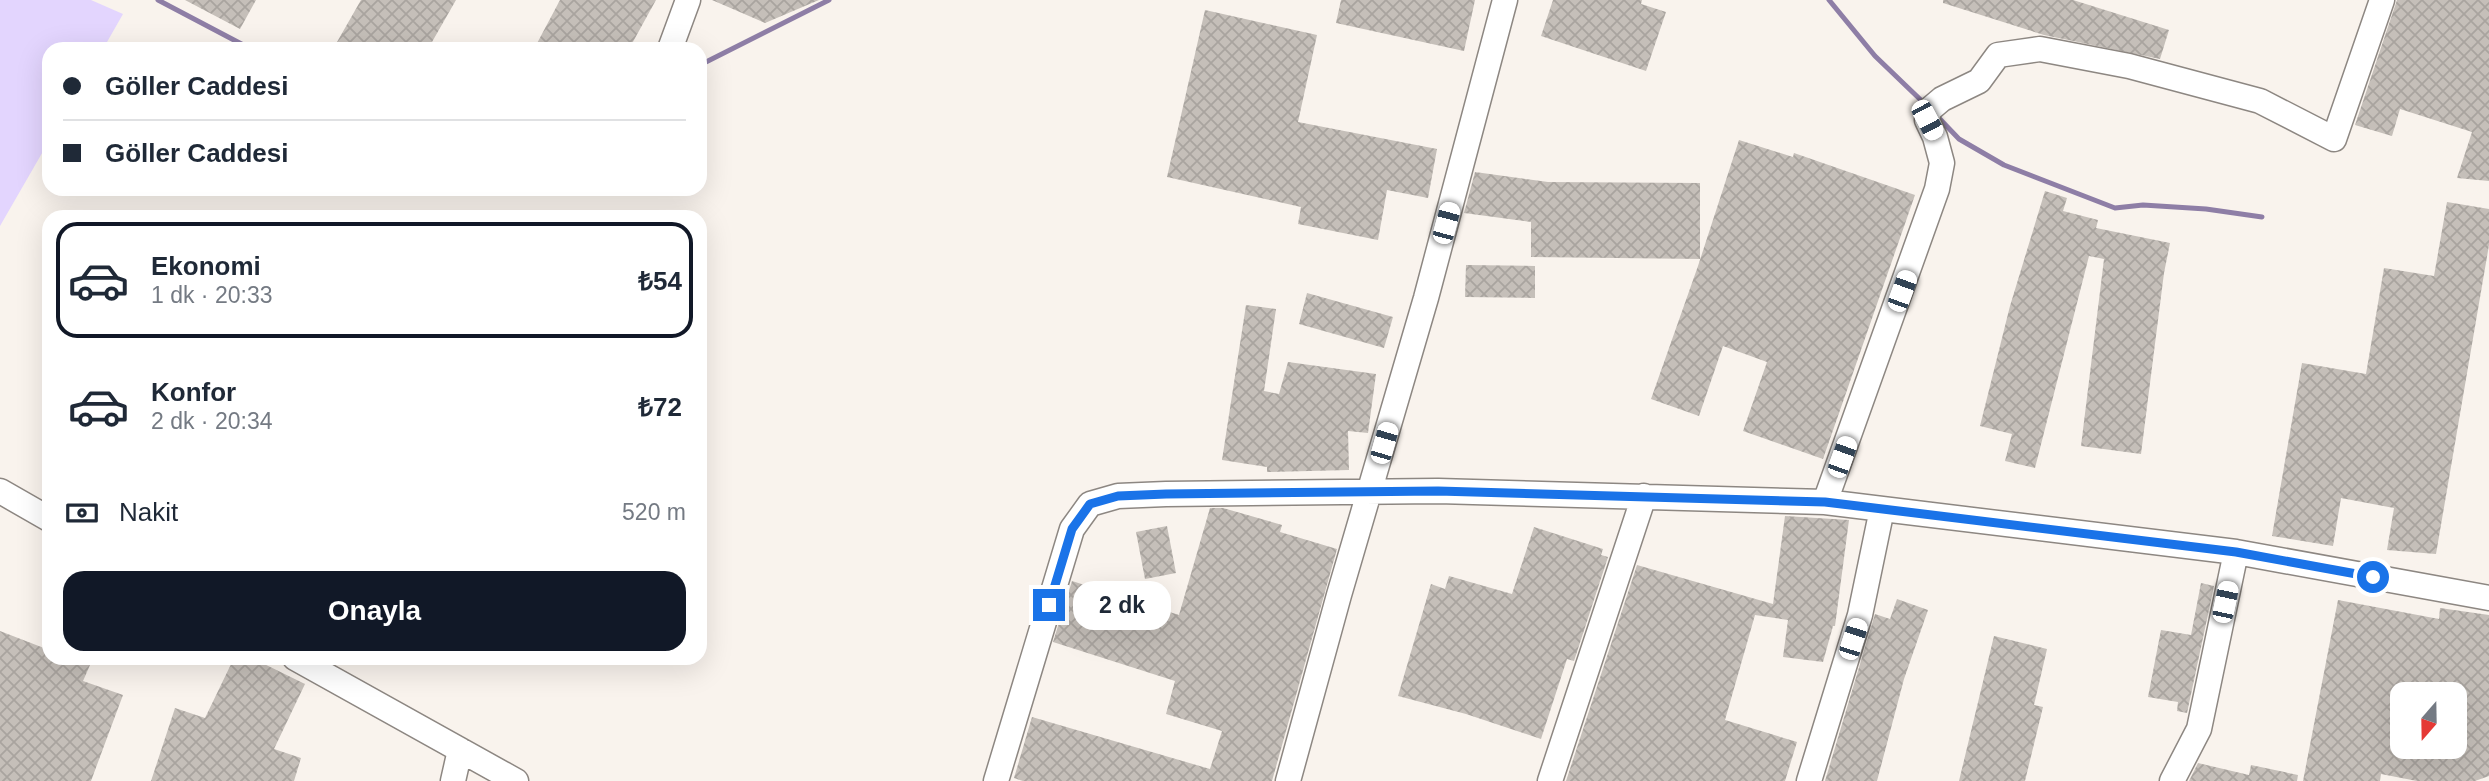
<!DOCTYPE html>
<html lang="tr">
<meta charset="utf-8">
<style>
body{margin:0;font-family:Arial,sans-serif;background:#f2f2f3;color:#1f2937;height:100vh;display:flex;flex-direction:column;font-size:26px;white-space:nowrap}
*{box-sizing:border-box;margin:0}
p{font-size:23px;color:#747a83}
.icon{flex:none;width:38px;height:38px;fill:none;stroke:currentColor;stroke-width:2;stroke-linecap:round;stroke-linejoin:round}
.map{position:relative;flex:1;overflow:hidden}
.details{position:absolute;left:42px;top:210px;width:665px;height:455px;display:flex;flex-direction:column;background:#fff;border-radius:21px;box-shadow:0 7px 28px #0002}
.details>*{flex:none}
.top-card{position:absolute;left:42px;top:42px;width:665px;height:154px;border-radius:21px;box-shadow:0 7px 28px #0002;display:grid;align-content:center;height:154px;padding:0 21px;background:#fff}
.needle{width:46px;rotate:200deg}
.controls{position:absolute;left:2390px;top:682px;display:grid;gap:14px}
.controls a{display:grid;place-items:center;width:77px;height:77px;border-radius:14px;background:#fff;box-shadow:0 7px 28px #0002;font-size:35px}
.end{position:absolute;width:32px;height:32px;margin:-16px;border:9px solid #1a73e8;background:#fff;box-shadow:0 0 0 4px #fff}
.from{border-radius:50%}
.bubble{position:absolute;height:49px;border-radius:21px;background:#fff;box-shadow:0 7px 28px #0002;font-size:23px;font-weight:600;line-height:49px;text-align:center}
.car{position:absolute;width:21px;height:42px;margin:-21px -10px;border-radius:9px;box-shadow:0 0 5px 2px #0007;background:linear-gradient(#fff 24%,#345 0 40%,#fff 0 76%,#345 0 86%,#fff 0)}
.top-card b{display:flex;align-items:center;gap:24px;height:66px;font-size:26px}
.top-card b+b{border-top:2px solid #e0e1e3}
.top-card i{width:18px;height:18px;background:#1f2937}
ul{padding:12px 0 0;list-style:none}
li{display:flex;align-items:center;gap:21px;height:116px;margin:0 14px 10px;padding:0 7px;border:4px solid transparent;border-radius:21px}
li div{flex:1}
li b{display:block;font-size:26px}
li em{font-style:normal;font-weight:600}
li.active{border-color:#111827}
li>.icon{width:63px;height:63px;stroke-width:1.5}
.pay{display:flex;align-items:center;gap:18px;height:77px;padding:0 21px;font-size:26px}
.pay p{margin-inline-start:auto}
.action{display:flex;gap:14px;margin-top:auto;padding:14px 21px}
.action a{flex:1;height:80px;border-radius:21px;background:#111827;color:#fff;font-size:28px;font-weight:600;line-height:80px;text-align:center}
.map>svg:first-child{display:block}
.grass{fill:#e3d5fe}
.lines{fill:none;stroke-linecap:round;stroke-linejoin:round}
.stream{stroke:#8e7ea6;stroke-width:5}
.building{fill:url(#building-cross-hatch);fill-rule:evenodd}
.minor-casing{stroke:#8d8782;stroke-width:27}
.minor{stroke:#fff;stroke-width:24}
.route{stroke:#1a73e8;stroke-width:9}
</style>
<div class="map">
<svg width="2489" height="781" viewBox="0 0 2489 781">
<defs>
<pattern id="building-cross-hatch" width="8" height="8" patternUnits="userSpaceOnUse" patternTransform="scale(1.75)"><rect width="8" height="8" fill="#c5bfb9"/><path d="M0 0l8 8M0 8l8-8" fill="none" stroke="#a9a49f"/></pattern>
</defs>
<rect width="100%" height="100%" fill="#f9f3ed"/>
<!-- grass -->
<path class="grass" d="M0,0H91L123,14L103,49H49V141L0,226Z"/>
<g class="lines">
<!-- stream -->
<path class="stream" d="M158,0L251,49
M1829,0L1875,56L1926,105
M700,65L829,0
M1936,115L1959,139L2004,165L2115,208L2143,205L2206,209L2262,217"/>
</g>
<!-- building -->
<path class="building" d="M185,0H256L240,29Z
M361,0H456L428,49H333Z
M560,0H656L629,49H534Z
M712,0H819L765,23Z
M1341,0H1475L1464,51L1336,23Z
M1553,0H1642L1641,4L1666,12L1646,71L1541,36Z
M1943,0H2073L2169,30L2160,59L2044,35L1943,3Z
M2397,0H2489V181L2457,178L2472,132L2400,109L2392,136L2355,125Z
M1205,10L1317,35L1298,122L1437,149L1428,198L1387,190L1378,240L1298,224L1301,207L1167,177Z
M1739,140L1793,157L1794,153L1915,195L1823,459L1743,431L1767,362L1723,346L1699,416L1651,399L1698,266Z
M1475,172L1548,182L1700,183V259L1531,257V222L1464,213Z
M2045,191L2067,198L2063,211L2098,220L2096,228L2170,243L2164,273L2141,454L2081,446L2104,259L2089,256L2035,468L2005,461L2012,434L1980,426L2010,306Z
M2447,202L2489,209V245L2436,554L2387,550L2394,508L2341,498L2333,546L2272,536L2302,363L2366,374L2384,268L2434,276Z
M1466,265L1535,266V298L1465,297Z
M1307,293L1393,317L1384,348L1299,324Z
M1246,305L1276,309L1264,391L1279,394L1288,362L1376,374L1368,433L1348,431L1349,470L1267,472V467L1222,460Z
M1210,508H1223L1282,525L1280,532L1337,549L1272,781H1023L1014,778L1032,717L1210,769L1222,731L1166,714L1175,681L1053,642L1072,581L1179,615Z
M1785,516L1849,520L1835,626H1833L1823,662L1783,657L1788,620L1755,615L1725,720L1797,742L1785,781H1566L1637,565L1773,604Z
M1167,526L1176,573L1145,579L1136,532Z
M1534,527L1603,549L1601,555L1608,557L1574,661L1567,659L1541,739L1466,714L1398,696L1431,584L1445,589L1449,576L1512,594Z
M2201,583L2214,586L2187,713L2177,711L2178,702L2148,697L2161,630L2191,635Z
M1897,599L1928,610L1904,679L1877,781H1825L1875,614L1890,619Z
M2338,600L2439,619L2440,608L2489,615V776L2475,781H2417L2381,774L2380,781H2303ZM2403,695H2455V747H2403Z
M0,631L49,650V658H71L90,665L83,681L123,695L91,781H0Z
M1994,636L2047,649L2034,705L2043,707L2025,781H1959Z
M234,658H252L305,684L274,749L301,758L294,781H151L175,708L205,718Z
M2198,763L2249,775L2251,765L2298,775L2297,781H2189Z"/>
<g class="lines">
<!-- minor casing -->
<g class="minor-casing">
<path id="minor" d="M670,49L688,0
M0,491L49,519
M1825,502L1937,189L1942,163L1935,137L1927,120L1929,110L1942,99L1979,81L1998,55L2040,49L2129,66L2260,101L2334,139L2382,0
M295,658L516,781
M453,781L460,750
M996,781L1072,529L1090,504L1118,496L1166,494L1438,491L1825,502L2236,552L2489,598
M1288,781L1339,595L1426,298L1505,0
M1550,781L1644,496
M1809,781L1860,615L1882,509
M2172,781L2199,729L2236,552"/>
</g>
<!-- minor -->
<use href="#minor" class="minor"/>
</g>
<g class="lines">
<!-- route -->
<path class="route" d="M1049,605L1072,529L1090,504L1118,496L1166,494L1438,491L1825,502L2236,552L2373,577"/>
</g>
</svg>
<div class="controls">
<a><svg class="needle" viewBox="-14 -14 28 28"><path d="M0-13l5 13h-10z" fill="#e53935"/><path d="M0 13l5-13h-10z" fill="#747a83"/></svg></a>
</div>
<i class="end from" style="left:2373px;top:577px"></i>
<i class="end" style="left:1049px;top:605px"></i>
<div class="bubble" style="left:1073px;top:581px;width:98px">2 dk</div>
<i class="car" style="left:1927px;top:120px;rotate:152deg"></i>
<i class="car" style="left:1446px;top:223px;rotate:15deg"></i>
<i class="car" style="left:1902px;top:291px;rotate:20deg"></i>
<i class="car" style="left:1384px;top:443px;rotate:16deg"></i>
<i class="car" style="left:1842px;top:457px;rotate:20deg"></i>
<i class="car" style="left:2225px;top:602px;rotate:12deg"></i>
<i class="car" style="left:1853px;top:639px;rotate:18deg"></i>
<div class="top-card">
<b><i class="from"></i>Göller Caddesi</b>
<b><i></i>Göller Caddesi</b>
</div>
<section class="details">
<ul>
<li class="active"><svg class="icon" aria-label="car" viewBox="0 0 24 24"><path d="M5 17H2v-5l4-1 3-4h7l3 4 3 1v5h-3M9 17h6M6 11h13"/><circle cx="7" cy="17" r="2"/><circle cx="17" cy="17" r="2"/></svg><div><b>Ekonomi</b><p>1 dk · 20:33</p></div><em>₺54</em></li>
<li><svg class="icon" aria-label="car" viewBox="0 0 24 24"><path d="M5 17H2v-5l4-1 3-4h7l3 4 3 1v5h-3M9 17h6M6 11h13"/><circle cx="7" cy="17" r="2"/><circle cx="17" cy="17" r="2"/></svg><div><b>Konfor</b><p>2 dk · 20:34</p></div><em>₺72</em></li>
</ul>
<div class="pay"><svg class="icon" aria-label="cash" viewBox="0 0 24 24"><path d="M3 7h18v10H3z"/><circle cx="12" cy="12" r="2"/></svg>Nakit<p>520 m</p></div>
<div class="action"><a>Onayla</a></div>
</section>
</div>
